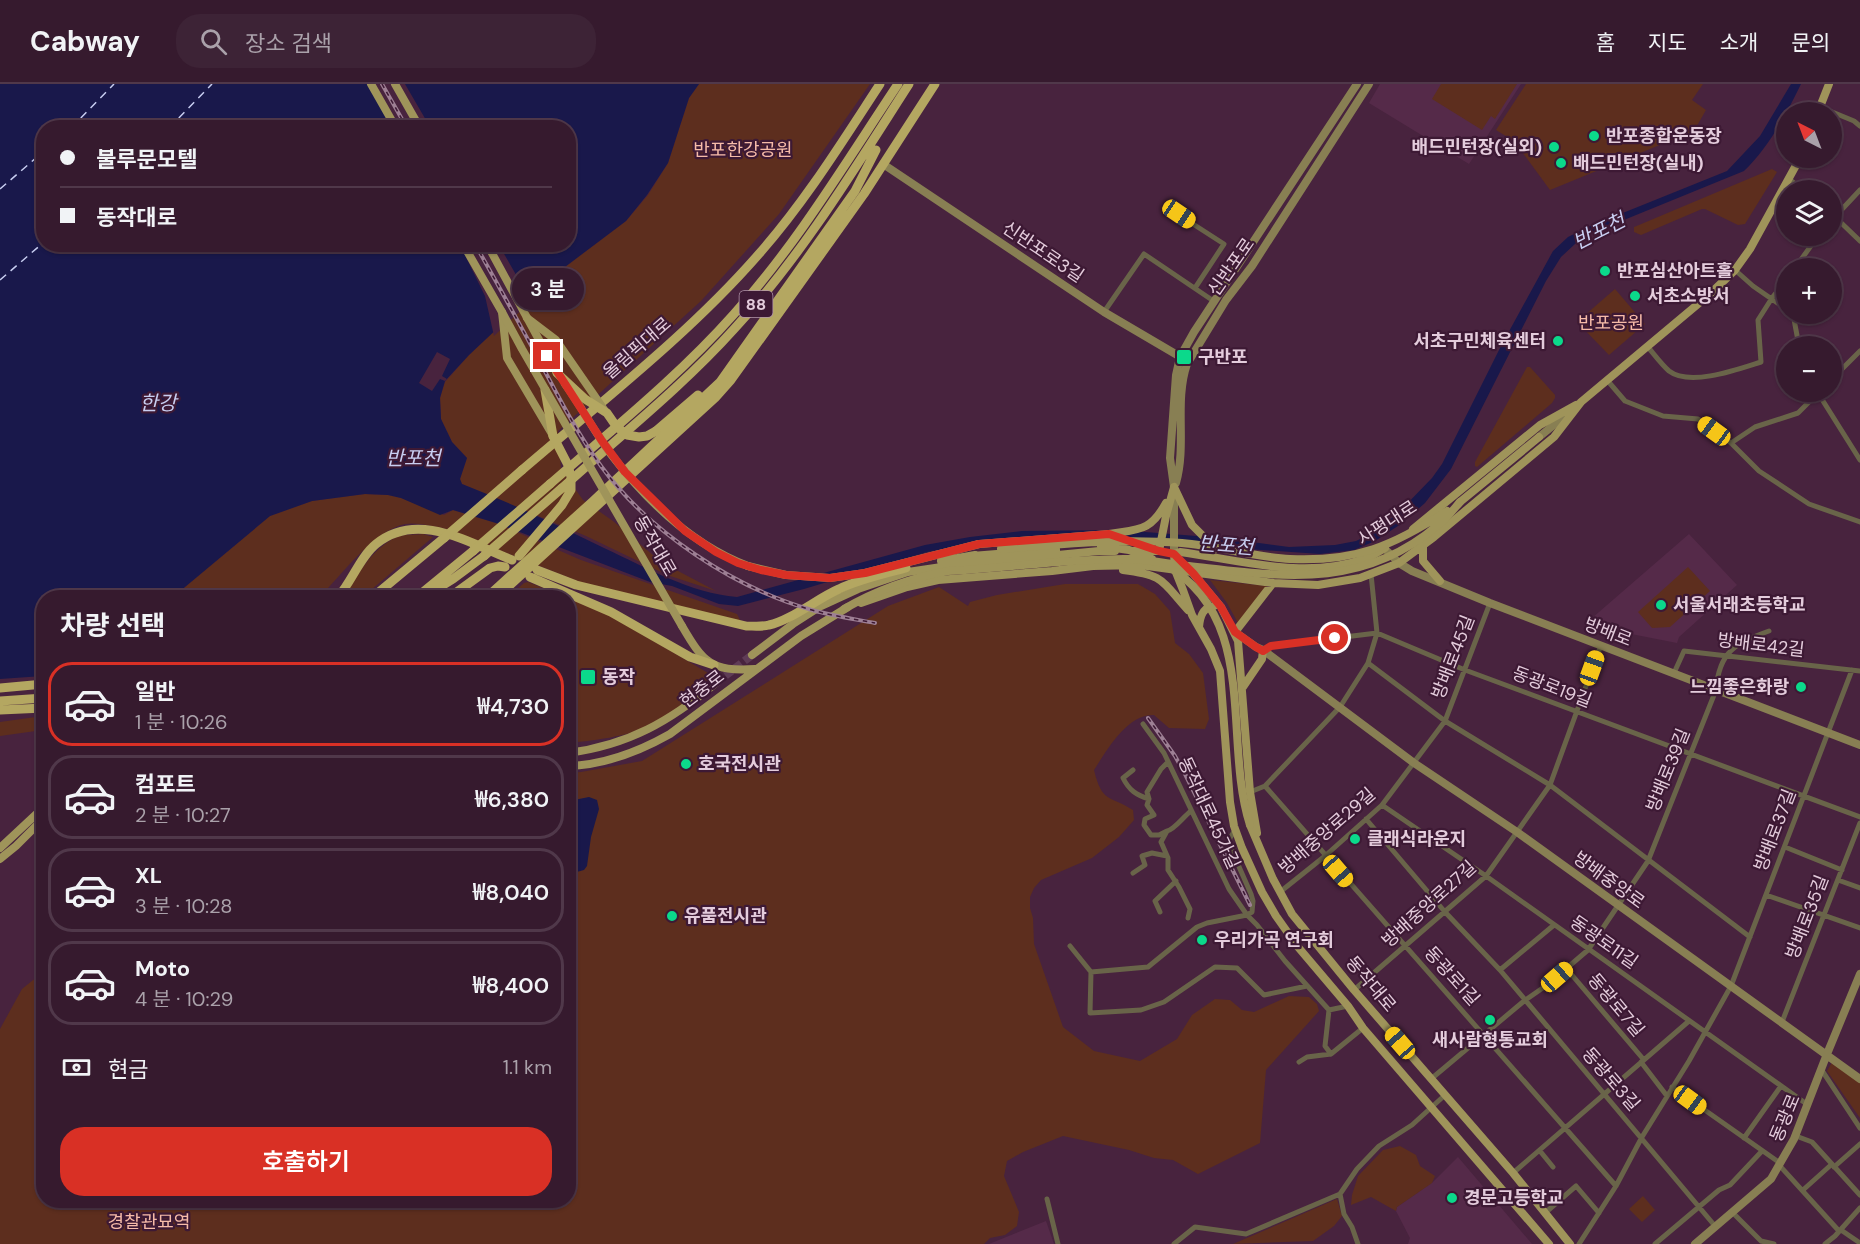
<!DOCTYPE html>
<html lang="ko">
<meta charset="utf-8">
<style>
body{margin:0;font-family:"DM Sans","Noto Sans KR",sans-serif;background:#3d2336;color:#f1f3f6;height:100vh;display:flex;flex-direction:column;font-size:22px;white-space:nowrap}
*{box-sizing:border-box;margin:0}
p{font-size:20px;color:#aaa1aa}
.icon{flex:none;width:33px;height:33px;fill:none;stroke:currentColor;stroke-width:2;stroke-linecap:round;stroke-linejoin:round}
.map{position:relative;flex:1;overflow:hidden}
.sheet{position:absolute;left:36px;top:506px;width:540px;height:618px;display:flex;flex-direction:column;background:#361a2e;border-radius:24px;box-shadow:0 2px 4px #0004,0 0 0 2px #50384a}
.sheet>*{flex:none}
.guide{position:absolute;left:36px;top:36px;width:540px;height:132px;border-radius:24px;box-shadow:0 2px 4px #0004,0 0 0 2px #50384a;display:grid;align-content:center;height:132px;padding:0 24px;background:#361a2e}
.needle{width:39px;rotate:318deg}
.controls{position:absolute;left:1776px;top:18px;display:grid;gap:12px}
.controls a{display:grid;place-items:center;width:66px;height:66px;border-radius:50%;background:#361a2e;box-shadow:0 2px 4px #0004,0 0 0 2px #50384a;font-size:30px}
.end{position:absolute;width:27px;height:27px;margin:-14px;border:8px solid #d93025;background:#fff;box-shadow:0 0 0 3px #fff}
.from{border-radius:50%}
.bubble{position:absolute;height:42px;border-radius:21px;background:#361a2e;box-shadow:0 2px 4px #0004,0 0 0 2px #50384a;font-size:20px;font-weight:600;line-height:42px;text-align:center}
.car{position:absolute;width:18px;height:36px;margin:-18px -9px;border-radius:8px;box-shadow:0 0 4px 2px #0007;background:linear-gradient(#f5c518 24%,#345 0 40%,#f5c518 0 76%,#345 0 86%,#f5c518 0)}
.guide b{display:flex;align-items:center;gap:21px;height:57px;font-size:22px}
.guide b+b{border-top:2px solid #50384a}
.guide i{width:15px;height:15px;background:#f1f3f6}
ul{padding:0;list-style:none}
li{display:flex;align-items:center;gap:18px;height:84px;margin:0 12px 9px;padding:0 12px;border:3px solid #50384a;border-radius:24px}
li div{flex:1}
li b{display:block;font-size:22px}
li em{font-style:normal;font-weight:600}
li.on{border-color:#d93025}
li>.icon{width:54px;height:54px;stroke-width:1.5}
h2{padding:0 24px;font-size:27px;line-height:72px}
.pay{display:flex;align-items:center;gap:15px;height:66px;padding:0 24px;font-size:22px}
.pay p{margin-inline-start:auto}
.cta{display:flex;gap:12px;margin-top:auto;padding:12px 24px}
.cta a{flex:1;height:69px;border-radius:24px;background:#d93025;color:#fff;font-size:24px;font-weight:600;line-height:69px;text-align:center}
header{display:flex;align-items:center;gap:36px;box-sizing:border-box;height:84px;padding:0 30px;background:#361a2e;border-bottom:2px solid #50384a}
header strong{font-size:28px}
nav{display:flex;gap:33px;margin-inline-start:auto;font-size:21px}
.search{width:420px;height:54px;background:#3d2336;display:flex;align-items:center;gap:15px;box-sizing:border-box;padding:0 21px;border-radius:24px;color:#aaa1aa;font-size:22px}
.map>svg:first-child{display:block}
.built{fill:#552a49}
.green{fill:#5d2e1e}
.water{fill:#19184b;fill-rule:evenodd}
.pier{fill:#48233e}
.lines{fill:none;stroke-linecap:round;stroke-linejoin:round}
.ferry{stroke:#c8cef1;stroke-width:1.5;stroke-dasharray:8 6;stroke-linecap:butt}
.primary-tunnel{stroke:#5f3c56;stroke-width:8;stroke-dasharray:8 4;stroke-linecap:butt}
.street{stroke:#696449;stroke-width:5}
.secondary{stroke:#887f53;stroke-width:8}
.primary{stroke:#9f945a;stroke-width:8}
.highway{stroke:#b4a761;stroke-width:9}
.rail-casing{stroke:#9d7f94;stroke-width:4}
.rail{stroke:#3d1934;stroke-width:1.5;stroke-dasharray:4.5;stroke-linecap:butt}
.primary-bridge{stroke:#9f945a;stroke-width:8}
.highway-bridge{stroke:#b4a761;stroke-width:9}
.route{stroke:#d93025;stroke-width:8}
.poi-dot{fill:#0bd98b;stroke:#3d1934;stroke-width:2}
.labels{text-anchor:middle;stroke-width:4.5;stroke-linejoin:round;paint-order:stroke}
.shield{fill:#3d1934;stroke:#b296aa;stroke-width:1.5}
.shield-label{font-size:16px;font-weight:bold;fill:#e4ccdc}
.poi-label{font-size:18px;font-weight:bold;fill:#e4ccdc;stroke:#3d1934;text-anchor:start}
.park-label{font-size:18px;fill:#f6bba8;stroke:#3d1934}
.street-label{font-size:18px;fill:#e4ccdc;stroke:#3d1934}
.water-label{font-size:20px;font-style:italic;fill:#c8cef1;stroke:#3d1934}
</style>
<header>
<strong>Cabway</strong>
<div class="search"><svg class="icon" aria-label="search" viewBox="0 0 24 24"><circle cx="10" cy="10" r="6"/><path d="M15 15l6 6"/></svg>장소 검색</div>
<nav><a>홈</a><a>지도</a><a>소개</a><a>문의</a></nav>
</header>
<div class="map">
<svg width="1860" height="1160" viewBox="0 0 1860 1160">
<rect width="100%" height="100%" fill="#48233e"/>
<!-- built -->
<path class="built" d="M1380,0H1521L1469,80L1369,19Z
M1689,450L1737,501L1679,553L1677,559L1621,548L1613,553L1584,541Z
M1458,1073L1532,1160H1408L1410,1154L1396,1127L1397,1123L1433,1098Z
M1046,1137L1054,1160H989Z"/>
<!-- green -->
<path class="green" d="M699,0H870L779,130L701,217L558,347L561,385L583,416L613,437L661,478L716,507L667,491L586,452L462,400L460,395L467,374L452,358L441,335L440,314L445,298L469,271L553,192L626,137L648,111L668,79L689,14Z
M1441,0H1517L1495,35L1491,32L1482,46L1432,15Z
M1526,0H1703L1692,16L1706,26L1694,47L1550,106L1514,57L1496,46Z
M1772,85L1777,88L1745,140L1738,141L1705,125H1702L1641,151L1634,148V143L1639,141Z
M1615,205L1645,240L1609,271L1577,238Z
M1527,283H1530L1555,311V314L1552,319L1477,383L1475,382V378Z
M365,410L388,411L401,414L444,431L453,426L496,439L581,476L737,530L741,538L580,498L443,444C431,442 417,438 405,440C375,446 341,491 320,513H173L270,432L312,417Z
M423,450L433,453L371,506L361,513H342C359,491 372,462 400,452C407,450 416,451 423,450Z
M1688,483L1710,507L1670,543L1652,544L1638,528Z
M1210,496L1267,502L1238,539L1227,519Z
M528,498L565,513H532L525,508L521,513H508L524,499Z
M1065,500H1138L1155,510L1170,527L1175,559L1189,570L1203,589L1209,635L1205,645L1169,644L1154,631C1127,630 1107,666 1094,686C1102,719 1109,711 1133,726L1134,736L1119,753L1092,774L1041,796L1034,804L1030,813V824L1033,834L1034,860L1063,943L1094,967L1140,977L1177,955L1192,931L1215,915L1230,916L1242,926L1254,928L1289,912L1309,913L1317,920L1319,927L1266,986L1260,1059L1198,1090L1173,1076L1154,1074L1129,1066L1063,1052L1023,1068L1007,1077L1004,1092L1019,1128L1017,1142L1005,1151L990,1154L984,1160H0V945L22,905L43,888L44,1116H568L569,689L581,688L642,677L888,522L939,503L968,522L970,518L997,511Z
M568,514L613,533L708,589L711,596L710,599C690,615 670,632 648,643C629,652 590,657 569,659Z
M43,632V646L0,652V638Z
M1834,975L1860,995V1034L1827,987Z
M1400,1062L1416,1071L1420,1082L1435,1092L1432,1099L1397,1123L1396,1127L1371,1113L1351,1121L1352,1111L1358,1092L1383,1066Z
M1643,1112L1655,1126L1642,1138L1629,1125Z
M1337,1115L1342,1132L1334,1142L1313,1157L1233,1160Z"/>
<!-- water -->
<path class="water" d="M0,0H699L689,14L668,79L647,111L626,137L553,192L469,271L445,297L440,314L441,335L452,358L467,374L460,395L462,400C511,419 557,441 604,464C647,484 690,509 737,513L925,461L970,453L1022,447L1120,446L1222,454L1289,463L1335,461L1356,457L1377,447L1400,427L1432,394L1442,380L1501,262L1553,167L1568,153L1588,143L1727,87L1760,52L1791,0H1801C1786,31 1768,64 1744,87L1592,149L1575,160L1561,173L1546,197L1451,385L1425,419L1401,440L1375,457L1354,466L1320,470L1174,460L965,461L927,468L804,505L738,522L719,520L672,502L650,498L496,439L453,426L440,431L401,414L388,411L365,410L312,417L270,432L173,513H44L43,597L0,620ZM44,44H568V160H44Z
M589,713L597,716L599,725L591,753L587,782L584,786L573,789L569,786V717Z"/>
<!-- pier -->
<path class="pier" d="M367,0H405L430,43H392Z
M460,161H499L531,217L494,252L485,212Z
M437,268L450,275L442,292L447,295L445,297L440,295L432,307L419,299Z
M43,592L44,601L0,623V595Z"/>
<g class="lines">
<!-- ferry -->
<path class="ferry" d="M71,44L114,0
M169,44L212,0
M0,105L44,67
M0,196L44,158"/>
<!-- primary-tunnel -->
<path class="primary-tunnel" d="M716,599L752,571"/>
<!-- street -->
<path class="street" d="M1820,23L1854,37L1860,42
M1789,95L1803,106
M1832,130L1860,157
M1179,131L1224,160L1195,204
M1832,136L1860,106
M1795,184L1818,152
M1735,186L1753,202L1786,225
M1104,228L1144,170L1215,218
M1793,230L1799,262
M1647,262C1654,270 1661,280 1669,287C1690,303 1739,285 1761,278L1758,236L1772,214L1786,196
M1832,295L1860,267
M1607,296L1625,317L1663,332L1698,335L1731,359L1759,387L1809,420L1860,438
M1818,309L1860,376
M1731,359L1755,343L1798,329L1819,308
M1263,566L1271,562L1377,549L1465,586L1860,733
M1368,579L1445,637L1550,701L1750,853
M1674,589L1684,567L1860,587
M1143,640L1164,669L1229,805L1247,831L1257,841L1285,877L1329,926L1348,922
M1133,686L1123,694C1129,706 1136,711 1149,715
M1265,702L1616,1102
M1250,708L1265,702L1340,623L1368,579L1377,549L1371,490
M1382,721L1486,792L1808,1021
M1366,735L1445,828L1500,886L1715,1142
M1235,746L1230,754L1229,760L1251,810L1253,817L1252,828L1247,831
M1167,747L1159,751H1151L1144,741L1145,735L1154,731L1147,721L1149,715L1147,708L1161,685L1168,678
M1785,763L1842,786
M1133,789L1145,781L1142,772L1152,769L1167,772
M1838,796L1860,804
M1280,808L1325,772L1382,721L1445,637L1490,519
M1766,811L1860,844
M1160,828L1155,817L1176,797
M1188,834L1190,825L1179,803L1168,786V774L1161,758L1167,747C1174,746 1184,732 1191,727
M1070,862L1091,888L1148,883L1197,843L1207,839L1247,831
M1566,884L1644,976
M1500,886L1554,841
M1091,888L1090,929L1141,926L1164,918L1215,883L1237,884L1264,911L1307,902
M1354,906L1486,792L1550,701L1601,561
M1329,926L1325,962L1331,970L1363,944
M1782,938L1860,739
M1299,978L1307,973L1331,970
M1641,978L1667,1012
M1821,985L1860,1044
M1431,995L1524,917L1547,901L1588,866L1648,777L1716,606C1719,567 1736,559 1769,547
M1672,1003L1780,1079
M1796,1052L1812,1058L1860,1111
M1744,1054L1781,1002
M1540,1067L1553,1083
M1779,1081L1839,1147
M1834,1083L1860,1060
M1513,1089L1689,937
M1803,1106L1832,1080
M1340,1110L1357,1085L1379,1062L1412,1041L1445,1011
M1340,1110L1344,1130L1352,1143L1358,1160
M1047,1115L1058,1160
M1732,1128L1761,1157L1774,1160
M1545,1129L1576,1102L1599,1129
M1841,1146L1860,1159
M1174,1160L1195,1143L1246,1150L1340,1110
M1579,1160L1616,1102L1642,1053L1689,977L1731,902L1852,586
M1655,1160L1719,1106L1730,1101L1762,1067
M1825,1160L1835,1152L1860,1124"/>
<!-- secondary -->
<path class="secondary" d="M883,80L1104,228L1184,275
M1539,353L1571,327
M1176,399C1187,360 1174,318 1187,280L1226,216L1252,182L1369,0
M1388,468L1399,479L1412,487L1490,519L1860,661
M1174,470V403L1170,374L1176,291L1180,273L1194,248L1357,0
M1235,548L1256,563L1263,566L1414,679L1517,748L1860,995
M1695,1160L1771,1095L1794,1055L1827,970L1860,890"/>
<!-- primary -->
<path class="primary" d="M371,0L396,44
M395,0L420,44
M1818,28L1829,0
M463,160L502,228L507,274L552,350
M487,160L557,289
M1174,403L1192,441L1216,465
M1460,418L1539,353
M1413,445L1540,341L1576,321
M1109,450C1139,445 1150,448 1166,419
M1423,462V477L1440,497
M1133,467H1159L1166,432L1174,403
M1174,470L1175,486L1183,506L1192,531L1211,565L1220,587L1230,718L1234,742L1242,764L1262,808L1276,832L1298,863L1348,922L1363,944L1549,1160
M1174,470L1180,468C1240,476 1305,496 1364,475C1371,473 1378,468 1385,464
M972,472L1056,465
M941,477L975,471
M748,482L786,491L830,494L865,489L979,460
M1123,486C1164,491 1161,496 1188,526
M1191,487L1221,523L1238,557L1250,708L1257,749
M861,519L907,503L938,496L1052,487L1093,482L1140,481L1273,499L1318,501L1360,494L1399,479L1434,453L1554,353L1581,318L1710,210L1735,186L1750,165L1800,74
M682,542C703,578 711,588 755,585
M1199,543C1200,532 1203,523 1214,522
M1235,548L1273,499
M752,571L793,540L821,522L858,505L908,488L955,481L1099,467H1115
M1243,603L1262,575L1263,566
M568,669C629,661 670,637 716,599
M568,682C604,681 640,667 670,650L801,552L848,523
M1250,741L1273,795L1292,830L1354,906L1513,1089L1570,1160
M0,764L44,723
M0,775L16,762L44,734"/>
<!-- highway -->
<path class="highway" d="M545,306L553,352
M656,347L698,311
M522,386C601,318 689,250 758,171C805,118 842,58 880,0
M550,400C613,345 679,292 734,230C797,160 846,78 898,0
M562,404C620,352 683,302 735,244C803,170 855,84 909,0
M537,486L576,501L746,542C754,542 762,543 769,541C790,537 818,514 839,505C860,495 883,490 906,484
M530,493L611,528L690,573L714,581
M338,513C352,497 360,473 376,460C418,426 469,459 512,476
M373,513L444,454
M417,513L473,467
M424,513L453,495L484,472
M450,513L490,484L498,482L505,483
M487,513L592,418L720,298L855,107L876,66
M497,513L715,314L731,296L864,110L935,0
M0,604L44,600
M0,617L44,614
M0,626L44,624"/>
<!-- rail casing -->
<g class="rail-casing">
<path id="rail" d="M382,0L407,44
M475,160C497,199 518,237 539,276C558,312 577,349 601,382C649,448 734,504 812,526C833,532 854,535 875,539
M1148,634L1175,672L1185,690L1250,821"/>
</g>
<!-- rail -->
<use href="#rail" class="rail"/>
<!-- primary-bridge -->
<path class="primary-bridge" d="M502,228L522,265L682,542
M527,234L556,256L605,327
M565,300C581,322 594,347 610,369C646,416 692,461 748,482
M979,460L1109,450L1122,454
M1101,462L1129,466L1152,475
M1001,465C1061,460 1121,454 1182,459C1218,462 1254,473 1290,475C1356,478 1393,462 1447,427
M1164,480C1261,534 1222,654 1250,741
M844,525C877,506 910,494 948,487C1009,484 1070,474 1130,475C1150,476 1170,480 1189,482C1280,492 1361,507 1438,441C1446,435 1453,426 1460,418"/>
<!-- highway-bridge -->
<path class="highway-bridge" d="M557,289L585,315L607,329L616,342L627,351L639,353L647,352L656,347
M444,454L522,386
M473,467L550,400
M484,472L562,404
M519,472L562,421L571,406V393L568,381L553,352"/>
</g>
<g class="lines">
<!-- route -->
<path class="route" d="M547,272L602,357L625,388L685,447L716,468L738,479L761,486L786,491L830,494L865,489L979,460L1109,450L1159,467L1174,470L1193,489L1221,523L1235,548L1256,563L1263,567L1271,562L1335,554"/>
</g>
<!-- markers -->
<g class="poi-dot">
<circle cx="1594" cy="52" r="6"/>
<circle cx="1554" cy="63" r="6"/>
<circle cx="1561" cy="79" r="6"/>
<circle cx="1605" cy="187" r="6"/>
<circle cx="1635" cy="212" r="6"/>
<circle cx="1558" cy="257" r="6"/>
<rect x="1176" y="265" width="16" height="16" rx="3"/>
<circle cx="1661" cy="521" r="6"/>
<rect x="580" y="585" width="16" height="16" rx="3"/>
<circle cx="1801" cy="603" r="6"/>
<circle cx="686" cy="680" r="6"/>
<circle cx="1355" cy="755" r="6"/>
<circle cx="672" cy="832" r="6"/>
<circle cx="1202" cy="856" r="6"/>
<circle cx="1490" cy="936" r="6"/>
<circle cx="1452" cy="1114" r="6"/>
</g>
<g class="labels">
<!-- shield labels -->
<rect class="shield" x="739.5" y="207" width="33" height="26" rx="4.5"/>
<g class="shield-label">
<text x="756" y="226">88</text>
</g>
<!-- poi labels -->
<g class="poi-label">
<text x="1606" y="58">반포종합운동장</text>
<text x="1542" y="69" text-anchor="end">배드민턴장(실외)</text>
<text x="1573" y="85">배드민턴장(실내)</text>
<text x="1617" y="193">반포심산아트홀</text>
<text x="1647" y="218">서초소방서</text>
<text x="1546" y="263" text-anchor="end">서초구민체육센터</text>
<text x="1198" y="279">구반포</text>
<text x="1673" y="527">서울서래초등학교</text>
<text x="602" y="599">동작</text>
<text x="1789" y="609" text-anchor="end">느낌좋은화랑</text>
<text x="698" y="686">호국전시관</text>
<text x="1367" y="761">클래식라운지</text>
<text x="684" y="838">유품전시관</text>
<text x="1214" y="862">우리가곡 연구회</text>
<text x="1490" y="962" text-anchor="middle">새사람형통교회</text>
<text x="1464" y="1120">경문고등학교</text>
</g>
<!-- park labels -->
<g class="park-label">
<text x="743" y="72">반포한강공원</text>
<text x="1611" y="245">반포공원</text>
<text x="149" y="1144">경찰관묘역</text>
</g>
<!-- street labels -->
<g class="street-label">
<text transform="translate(1043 168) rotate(34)" y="6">신반포로3길</text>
<text transform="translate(1231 183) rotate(-55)" y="6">신반포로</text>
<text transform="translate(637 264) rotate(-41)" y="6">올림픽대로</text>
<text transform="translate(1387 439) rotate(-33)" y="6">사평대로</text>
<text transform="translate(655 462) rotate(60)" y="6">동작대로</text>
<text transform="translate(1608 548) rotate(21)" y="6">방배로</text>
<text transform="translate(1761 561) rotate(7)" y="6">방배로42길</text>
<text transform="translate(1453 573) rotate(-69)" y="6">방배로45길</text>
<text transform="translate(1552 603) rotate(21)" y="6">동광로19길</text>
<text transform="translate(702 605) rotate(-37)" y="6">현충로</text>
<text transform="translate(1668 686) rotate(-68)" y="6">방배로39길</text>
<text transform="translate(1209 729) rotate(65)" y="6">동작대로45가길</text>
<text transform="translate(1775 746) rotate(-69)" y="6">방배로37길</text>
<text transform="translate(1327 747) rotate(-41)" y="6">방배중앙로29길</text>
<text transform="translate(1609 796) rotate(36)" y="6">방배중앙로</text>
<text transform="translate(1429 820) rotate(-42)" y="6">방배중앙로27길</text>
<text transform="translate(1807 833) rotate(-69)" y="6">방배로35길</text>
<text transform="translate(1604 858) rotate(35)" y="6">동광로11길</text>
<text transform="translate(1452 892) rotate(48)" y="6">동광로1길</text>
<text transform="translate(1371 900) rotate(50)" y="6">동작대로</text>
<text transform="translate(1616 921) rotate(50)" y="6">동광로7길</text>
<text transform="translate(1611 995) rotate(49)" y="6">동광로3길</text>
<text transform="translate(1785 1034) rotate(-67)" y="6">동광로</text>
</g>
<!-- water labels -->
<g class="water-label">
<text transform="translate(1599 147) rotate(-27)" y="7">반포천</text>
<text x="158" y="326">한강</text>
<text x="413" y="381">반포천</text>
<text transform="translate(1226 461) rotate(5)" y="7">반포천</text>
</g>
</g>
</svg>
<div class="controls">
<a><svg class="needle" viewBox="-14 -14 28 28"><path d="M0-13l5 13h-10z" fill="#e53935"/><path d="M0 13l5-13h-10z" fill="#aaa1aa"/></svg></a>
<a><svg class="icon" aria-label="layers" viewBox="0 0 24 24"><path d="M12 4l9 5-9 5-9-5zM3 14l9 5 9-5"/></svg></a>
<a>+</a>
<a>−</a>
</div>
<i class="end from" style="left:1335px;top:554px"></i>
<i class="end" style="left:547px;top:272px"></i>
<div class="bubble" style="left:512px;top:184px;width:72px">3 분</div>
<i class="car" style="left:1179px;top:130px;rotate:124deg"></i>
<i class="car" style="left:1714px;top:347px;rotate:306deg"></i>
<i class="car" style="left:1592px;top:584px;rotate:20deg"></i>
<i class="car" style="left:1338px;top:787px;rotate:139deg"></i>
<i class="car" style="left:1557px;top:893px;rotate:49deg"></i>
<i class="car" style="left:1400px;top:959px;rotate:319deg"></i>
<i class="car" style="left:1690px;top:1016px;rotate:126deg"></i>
<div class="guide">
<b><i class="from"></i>불루문모텔</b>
<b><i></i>동작대로</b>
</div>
<section class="sheet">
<h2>차량 선택</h2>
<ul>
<li class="on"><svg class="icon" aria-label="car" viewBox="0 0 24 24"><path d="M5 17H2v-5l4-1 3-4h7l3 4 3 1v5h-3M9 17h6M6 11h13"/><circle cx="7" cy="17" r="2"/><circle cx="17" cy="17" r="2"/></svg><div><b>일반</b><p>1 분 · 10:26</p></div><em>₩4,730</em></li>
<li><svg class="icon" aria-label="car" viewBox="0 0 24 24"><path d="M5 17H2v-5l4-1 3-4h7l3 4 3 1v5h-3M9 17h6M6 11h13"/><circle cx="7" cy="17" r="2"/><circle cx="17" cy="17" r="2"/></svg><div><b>컴포트</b><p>2 분 · 10:27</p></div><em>₩6,380</em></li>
<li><svg class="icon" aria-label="car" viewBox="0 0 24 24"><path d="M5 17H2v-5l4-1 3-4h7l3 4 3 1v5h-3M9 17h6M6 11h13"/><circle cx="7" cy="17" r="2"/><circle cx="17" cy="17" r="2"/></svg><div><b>XL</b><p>3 분 · 10:28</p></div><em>₩8,040</em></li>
<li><svg class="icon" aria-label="car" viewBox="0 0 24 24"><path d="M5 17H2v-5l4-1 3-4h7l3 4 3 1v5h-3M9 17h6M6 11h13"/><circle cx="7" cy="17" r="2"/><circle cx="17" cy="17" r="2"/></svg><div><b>Moto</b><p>4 분 · 10:29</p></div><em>₩8,400</em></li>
</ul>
<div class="pay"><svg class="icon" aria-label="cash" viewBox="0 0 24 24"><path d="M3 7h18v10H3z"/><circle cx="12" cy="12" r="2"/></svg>현금<p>1.1 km</p></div>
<div class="cta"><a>호출하기</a></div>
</section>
</div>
